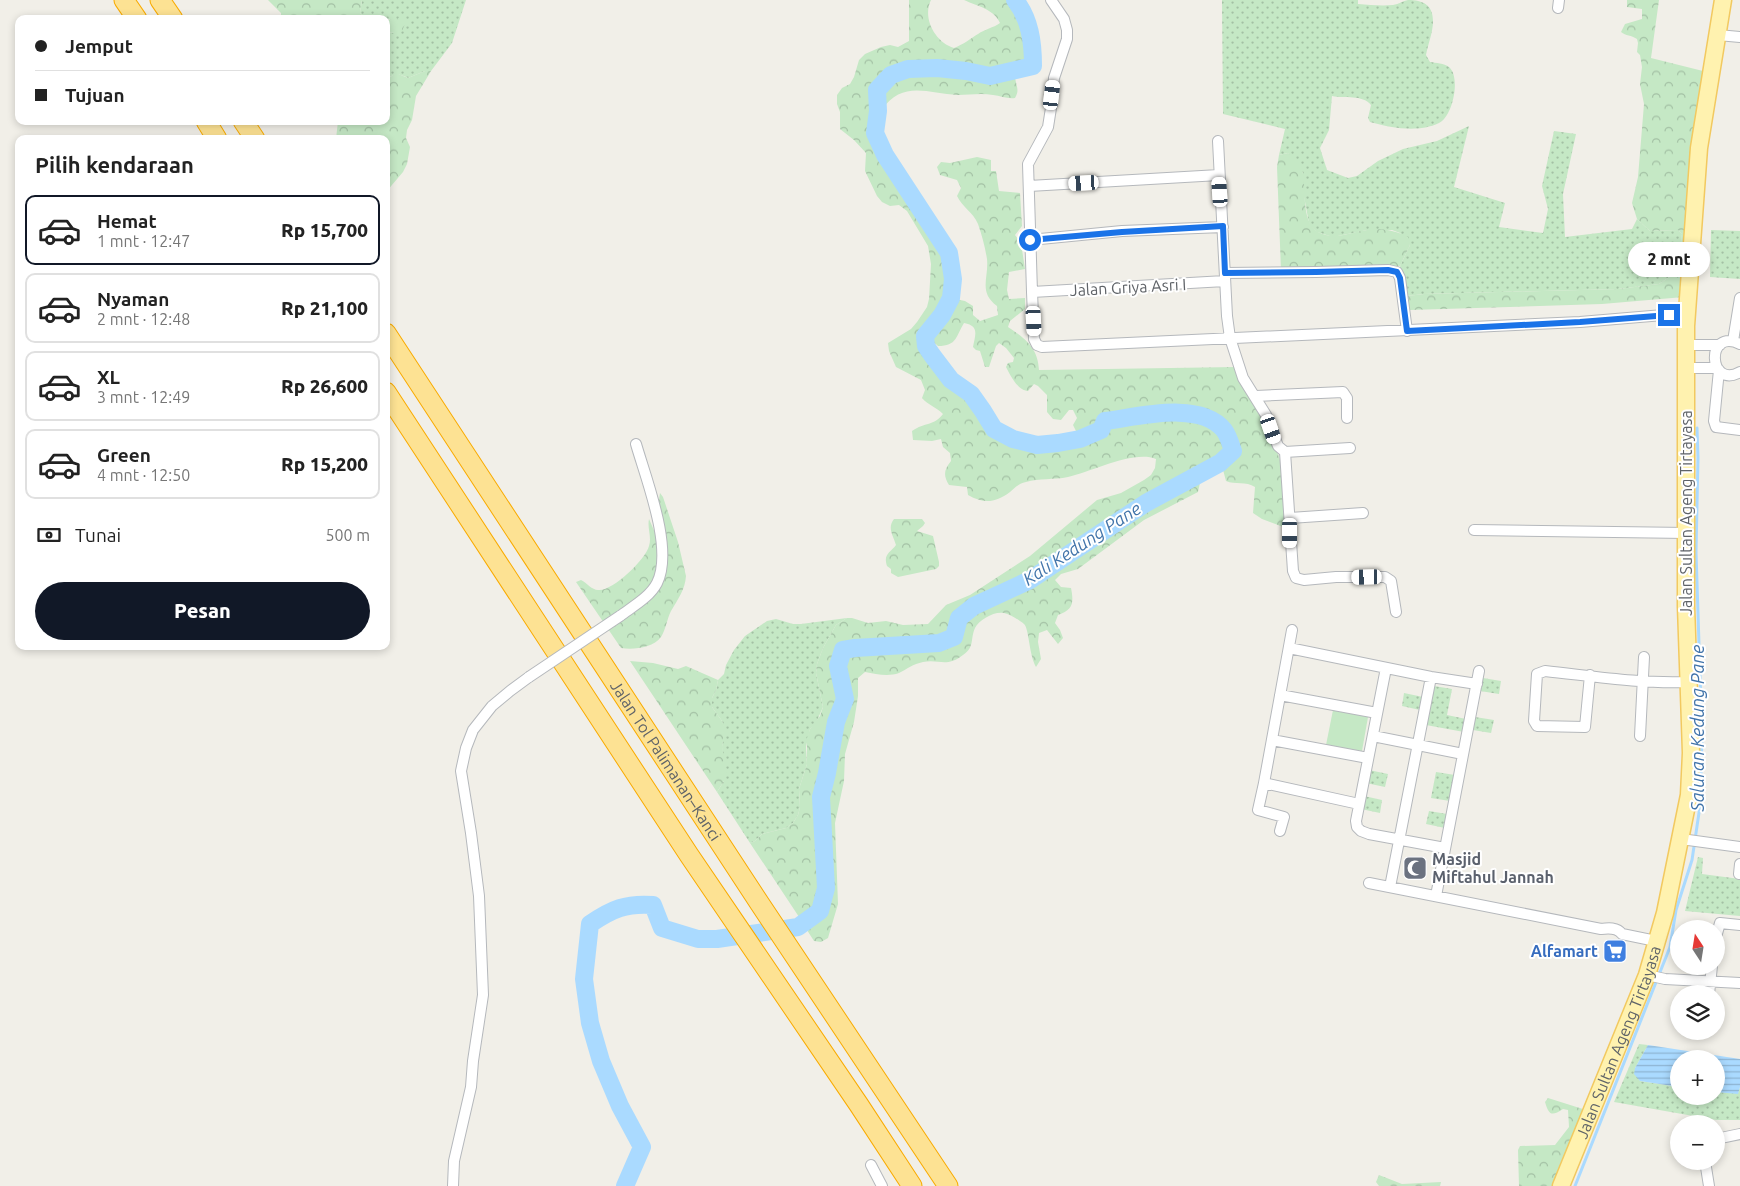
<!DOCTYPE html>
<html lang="id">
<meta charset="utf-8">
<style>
body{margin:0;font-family:Ubuntu,sans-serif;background:#f6f6f6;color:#222;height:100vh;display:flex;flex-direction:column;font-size:19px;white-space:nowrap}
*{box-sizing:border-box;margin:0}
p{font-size:16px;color:#767676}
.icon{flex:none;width:28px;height:28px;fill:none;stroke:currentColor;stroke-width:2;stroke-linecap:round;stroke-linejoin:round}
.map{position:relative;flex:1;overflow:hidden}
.panel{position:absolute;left:15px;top:135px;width:375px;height:515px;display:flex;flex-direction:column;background:#fff;border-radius:10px;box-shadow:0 2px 8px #0003}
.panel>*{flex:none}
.banner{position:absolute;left:15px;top:15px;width:375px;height:110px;border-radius:10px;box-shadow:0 2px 8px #0003;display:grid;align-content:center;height:110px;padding:0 20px;background:#fff}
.needle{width:32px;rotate:348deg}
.fabs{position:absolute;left:1670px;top:920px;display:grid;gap:10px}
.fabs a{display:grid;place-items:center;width:55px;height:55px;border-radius:50%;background:#fff;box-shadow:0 2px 8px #0003;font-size:25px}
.end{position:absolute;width:22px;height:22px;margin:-11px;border:6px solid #1a73e8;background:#fff;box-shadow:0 0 0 2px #fff}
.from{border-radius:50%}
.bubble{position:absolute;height:35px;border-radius:18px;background:#fff;box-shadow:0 2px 8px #0003;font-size:16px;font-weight:800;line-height:35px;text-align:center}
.car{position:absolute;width:15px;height:30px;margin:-15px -8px;border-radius:6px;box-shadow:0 0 4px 1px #0007;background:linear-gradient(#fff 24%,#345 0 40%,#fff 0 76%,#345 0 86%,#fff 0)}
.banner b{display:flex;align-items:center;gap:18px;height:48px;font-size:19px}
.banner b+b{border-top:1px solid #e0e0e0}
.banner i{width:12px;height:12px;background:#222}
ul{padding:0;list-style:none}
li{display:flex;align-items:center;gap:15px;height:70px;margin:0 10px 8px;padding:0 10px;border:2px solid #e0e0e0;border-radius:10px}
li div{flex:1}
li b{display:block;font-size:19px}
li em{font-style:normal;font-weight:800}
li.current{border-color:#111827}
li>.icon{width:45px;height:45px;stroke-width:1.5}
h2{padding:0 20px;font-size:22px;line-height:60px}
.pay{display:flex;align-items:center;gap:12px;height:55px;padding:0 20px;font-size:19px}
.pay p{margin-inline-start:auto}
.primary-button{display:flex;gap:10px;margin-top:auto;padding:10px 20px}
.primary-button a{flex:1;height:58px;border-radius:30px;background:#111827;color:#fff;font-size:20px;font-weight:800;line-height:58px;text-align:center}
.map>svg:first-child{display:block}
.grass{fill:url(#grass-dots)}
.forest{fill:url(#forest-crowns)}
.park{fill:#c5e8c5}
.water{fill:url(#water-rules)}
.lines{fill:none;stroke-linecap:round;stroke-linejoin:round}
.stream{stroke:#aadaff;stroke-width:3}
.river{stroke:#aadaff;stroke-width:18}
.street-casing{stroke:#b5b8bc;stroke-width:12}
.primary-casing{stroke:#f2c960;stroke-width:19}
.highway-casing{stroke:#f9ab00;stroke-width:21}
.street{stroke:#fff;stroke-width:10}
.primary{stroke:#fff2af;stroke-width:16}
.highway{stroke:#fde293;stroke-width:19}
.street-bridge-casing{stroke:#b5b8bc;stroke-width:12;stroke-linecap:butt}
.street-bridge{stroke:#fff;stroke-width:10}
.route{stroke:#1a73e8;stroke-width:6}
.labels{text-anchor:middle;stroke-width:4;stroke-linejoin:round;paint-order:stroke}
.street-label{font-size:16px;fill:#5f6368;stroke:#fff}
.worship-label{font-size:16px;font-weight:bold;fill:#5b616d;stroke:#fff;text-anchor:start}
.shop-label{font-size:16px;font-weight:bold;fill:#366cbe;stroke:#fff;text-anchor:end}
.water-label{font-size:18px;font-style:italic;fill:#4174aa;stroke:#fff}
</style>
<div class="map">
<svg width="1740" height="1186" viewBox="0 0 1740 1186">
<defs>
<pattern id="grass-dots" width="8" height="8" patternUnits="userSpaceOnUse" patternTransform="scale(1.25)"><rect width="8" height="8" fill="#c5e8c5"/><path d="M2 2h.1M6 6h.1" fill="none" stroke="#a3c0a4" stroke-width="1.8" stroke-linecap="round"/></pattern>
<pattern id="forest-crowns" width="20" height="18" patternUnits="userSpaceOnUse" patternTransform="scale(1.25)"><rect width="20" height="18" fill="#c5e8c5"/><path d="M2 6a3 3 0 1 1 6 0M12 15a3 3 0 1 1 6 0" fill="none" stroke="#a3c0a4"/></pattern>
<pattern id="water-rules" width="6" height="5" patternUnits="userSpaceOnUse" patternTransform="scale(1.25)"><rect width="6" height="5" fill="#aadaff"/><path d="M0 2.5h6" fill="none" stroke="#8eb4d2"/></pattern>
</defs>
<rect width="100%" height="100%" fill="#f1efe8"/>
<!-- grass -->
<path class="grass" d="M362,0H466L452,43L431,71H425L408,78C399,73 394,73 386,80V32L394,33L390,19H365L360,13Z
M1222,0H1358V4C1370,5 1382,6 1393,5C1399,4 1403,1 1408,0C1423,0 1433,5 1433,21C1433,32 1428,44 1426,55L1430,62C1436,63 1444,63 1449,67C1461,77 1453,116 1439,123C1418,133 1392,128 1370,122L1368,118L1371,105C1362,94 1345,99 1332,96L1329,130L1320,148L1327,170L1348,178L1357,176L1378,161L1403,149L1437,141L1469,126L1454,187L1505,203L1499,227L1543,233L1548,209L1542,186L1554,131L1576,134L1563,194L1565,237L1632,229L1637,219L1650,231L1678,230L1682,234L1678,271L1659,284L1618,289L1424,294L1407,296L1400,266L1410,245L1400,233L1392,230H1367L1333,237L1317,232L1310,226L1308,218L1303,191V173L1288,153L1279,155L1285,129L1223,114Z
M1711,230L1740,231V279L1710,277Z
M847,618L836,625L823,648L817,664L816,673L823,707L816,723L810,729L806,747L807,764L799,789L800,807L798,815L793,823L786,828L762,834L755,841L750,843L717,792L724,781L722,747L724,729L722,721L712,707V698L716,690L718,680L724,674L726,665L734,650L745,636L767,621L776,619L793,624H801Z
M1483,678L1501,681L1499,694L1480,691Z
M1434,686L1452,689L1447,715L1466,719L1464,732L1426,725Z
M1404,693L1423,697L1420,710L1402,706Z
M1475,717L1494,720L1491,733L1473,730Z
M1369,770L1388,774L1385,787L1366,783Z
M1436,772L1455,775L1450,801L1431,798Z
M1364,796L1382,800L1380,813L1361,809Z
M1429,811L1447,814L1445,828L1426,824Z
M1698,857L1703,858L1702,874L1740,879V916L1685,911Z
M1639,1044L1648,1045L1635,1068L1640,1081L1679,1087V1096H1716V1092L1738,1093L1740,1087V1120H1716L1614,1102Z"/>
<!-- forest -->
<path class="forest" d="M268,0H362L360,13L365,19H281V13Z
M909,0H931C922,18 935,42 954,48C964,44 970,39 978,34C985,29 993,28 1000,23C994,9 977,6 964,0H1009C1026,15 1029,42 1030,63L990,72L966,67L937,64L908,66L888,72L873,89L874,110L872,134L882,157L946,255L949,279L948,297L939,313L921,335L922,347L929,357L948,382L968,397L980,413L991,432L1011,442L1037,449L1059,447L1081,442L1103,432L1108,424C1138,421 1199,404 1221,432C1225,437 1226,445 1229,450L1217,460L1144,499L1028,577L972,603L955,616L951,635L938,640L855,644L840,647L835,665L841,698L832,721L823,772L817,797L822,888L817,909L801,920L750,843L755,841L762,834L786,828L793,823L798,815L800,807L799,789L807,764V738L810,729L820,716L823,707L816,673L817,664L823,648L836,625L847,618H852L868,623L886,621L903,625L928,624L946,605L970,595L1030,556L1097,500L1121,493L1144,480L1151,475L1155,468L1156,459C1133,450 1092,472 1068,477C1054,480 1039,478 1026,482C1019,483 1015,488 1010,492C995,503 984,504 968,495L967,487L949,485C943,475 944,470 951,461L950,453L943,447L941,439L932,441L913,440L912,431C925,422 934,426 943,414C936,407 928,405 922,398L925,390L921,380L896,367L889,351L888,343L911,329L917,322L927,307L929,299L931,264L928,246L907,211L899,205L890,206L882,202L877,196L865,171L866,153L854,140L840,129V112L837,104V95L842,88L850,84L854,77L859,60L865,54L881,47L890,45L898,47L909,41Z
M1627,0H1659L1651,58L1703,71L1692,142L1684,297L1602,304L1410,310L1407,296L1424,294L1618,289L1659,284L1678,271L1682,234L1678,230L1650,231L1637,219L1632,203L1638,177L1644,104L1640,84L1642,67L1640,55L1637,52L1638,43L1637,39C1631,35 1626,36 1621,32L1625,24L1642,19V9L1627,7Z
M398,18L406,22L402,31L394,33L386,32V20Z
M425,71H431L416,96L412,120L407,130L406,138L410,147L407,164L403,172L386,192V139H336L338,121H386V80L396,73L408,78Z
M937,71L965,74L990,80L1018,74L1015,77C1016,86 1020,90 1015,98C1007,99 1001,96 993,95C981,93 969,95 958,95C927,94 903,79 881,111V92L893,78L909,73Z
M1288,153C1293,157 1299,160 1301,166C1308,184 1299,221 1318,232C1335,241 1349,232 1367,230C1381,228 1395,230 1408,237L1410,245L1400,266L1281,271L1277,167L1279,155Z
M977,157L991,160V171H996L999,191L1020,193L1022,226L1015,235L1021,243L1025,269L1009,272L1007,290L1009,299L1025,298V309L1010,321L1008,327C1026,339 1038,348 1039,370L1236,367L1275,446L1284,471L1286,528L1262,519L1253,513L1255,487C1246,481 1235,485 1226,481L1222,466L1238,452C1234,444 1232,433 1226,427C1199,396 1138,414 1103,417L1098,427L1078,435L1073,425L1077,418L1073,410H1069L1061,420L1053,419L1047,412V395L1038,386L1034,384L1028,391C1018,391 1010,375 1006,367L1008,363L1013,362L1014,358L1006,348L999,343L996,346L989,367H985L980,351L976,350L973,347C975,335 980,326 964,323C956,336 957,346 938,346L928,337L945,317L955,299L965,301L973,306V315L980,321L998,315L997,306C978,292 989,278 987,259C985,247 982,235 978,224C973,212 962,207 957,196L961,188L957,180L940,175L937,167L941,162L950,163Z
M1201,478L1198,492L1144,520L1078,569L1061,574L1055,580L1061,587L1071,588C1074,603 1073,610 1058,615L1055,623L1060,630L1063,638L1058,644L1047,630L1039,633L1038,642L1041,659L1036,667C1029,655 1029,628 1024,624C1019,620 1010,614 1004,613C994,611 979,620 975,628C970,639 975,647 963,655C946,668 940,659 923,662C913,664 907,669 899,673C888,677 876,674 865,672L858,678V696L854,722L845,754L844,781L835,823L838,904L828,938L821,942L814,941L805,927L823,913L829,889L824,798L831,773L840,723L848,699L842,666L846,654L856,651L940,647L957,640L962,620L976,609L1032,584L1148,506Z
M660,493L663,497L678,542L686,576C685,590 678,599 671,611C667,619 666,629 661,637C653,648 633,650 621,648L576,582L581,580C587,583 592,590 598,590C612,592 646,559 649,546C652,537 647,528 649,519L666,558C672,536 655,514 660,493Z
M894,519H922L925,523L923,526L917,531L933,536L939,562V566L936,569L898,577L891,573V569L887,566C883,554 890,553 896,545C893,535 887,528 894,519Z
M630,661L653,663L678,669L686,666L718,680L716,690L712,698V707L722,721L725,729L722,747L727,773L724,781L717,792Z
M1548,1098L1586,1110L1554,1186H1519L1518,1150L1520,1146L1555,1145L1569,1127L1568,1110L1563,1109C1552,1116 1549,1116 1545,1102Z
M1379,1175L1402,1184L1441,1182L1440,1186H1379L1376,1182Z"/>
<!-- park -->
<path class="park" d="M1333,710L1368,717L1362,751L1326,745Z"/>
<!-- water -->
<path class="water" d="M1648,1045L1740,1059V1087L1738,1094L1716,1092V1059H1679V1087L1640,1081L1634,1074L1635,1068Z"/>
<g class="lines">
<!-- stream -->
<path class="stream" d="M1575,1186L1670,947L1676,910L1692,860L1700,806L1702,737L1696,552L1698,458L1697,428"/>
<!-- river -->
<path class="river" d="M625,1186L642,1147L620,1106L601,1061L590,1023L584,979L590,924C612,909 626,903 653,905L662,928L698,939H717L798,927L820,911L826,888L821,797L827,773L836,722L845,699L838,666L843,650L855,648L939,643L954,637L959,618L974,606L1030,580L1146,503L1220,463L1233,451C1231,445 1228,435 1224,430C1200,400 1137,417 1105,421L1101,430L1080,439L1058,443L1037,445L1013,439L994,429L983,411L971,394L951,380L932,355L926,346L925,336L942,315L951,298L953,279L949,253L885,155L875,133L878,111L877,90L891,75L908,69L937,68L966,71L990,76L1033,66C1033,42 1030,19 1015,0"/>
<!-- street casing -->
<g class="street-casing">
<path id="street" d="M1051,0L1064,19L1067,30V39L1054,78L1051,108L1048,127L1028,164L1032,292L1034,339L1037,345L1042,347L1580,322L1687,313
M1558,8L1559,0
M1718,35L1740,37
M1218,141L1227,316L1230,338L1243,378L1266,415L1278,446L1285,452L1293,571L1296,578L1304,580L1336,577H1385L1391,581L1396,612
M1029,186L1219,175
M1030,240L1122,231L1223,227
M1225,273L1316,272L1388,270L1397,272L1400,278L1407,331
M1032,292L1225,281
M1733,341L1740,298
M1740,344C1705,327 1708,390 1740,372
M1685,345H1720
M1685,368H1717
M1719,370L1714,421L1716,427L1740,430
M1256,396L1343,392L1347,398V418
M1285,452L1350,448
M1290,518L1363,513
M1474,530L1687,533
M620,616C632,607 650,597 657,583C674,549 646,479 636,444
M1292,630L1264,783L1359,804
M1289,648L1431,677L1477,684
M1386,668L1356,821L1357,827L1361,831L1369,834L1445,848
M1590,675L1585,727L1537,726L1534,721L1537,674L1545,671C1592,676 1640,684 1688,682
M1280,695L1377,713
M1373,736L1463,754
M1640,736L1644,657
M1272,740L1368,758
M1264,783L1258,810L1284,817L1280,831
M1681,839L1740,847
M1739,874L1740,864
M1369,883L1601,929C1608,928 1617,927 1622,934L1656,941
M1390,887L1431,677
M1436,896L1479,671
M1716,937L1720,923L1740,925
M1647,975L1665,979L1740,983
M1709,994L1712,966
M1716,1139L1740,1134
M1705,1161L1709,1186
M871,1165L882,1186
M453,1186L454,1161L471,1087L473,1061L483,995L479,896L471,833L461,771L466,748L473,730L492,706L510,691L529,677"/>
</g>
<!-- primary casing -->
<g class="primary-casing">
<g id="primary">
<path id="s1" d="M1561,1186L1647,975L1665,913L1689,795L1691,753L1686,606V326L1699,148L1723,0"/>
</g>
</g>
<!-- highway casing -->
<g class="highway-casing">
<g id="highway">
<path d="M124,0L137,19"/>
<path d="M160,0L173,19"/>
<path d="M206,121L217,139"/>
<path d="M243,121L255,139"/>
<path id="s2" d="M386,333L760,904L948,1186"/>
<path d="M386,392L689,855L859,1105L912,1186"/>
</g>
</g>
<!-- street -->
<use href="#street" class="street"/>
<!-- primary -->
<use href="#primary" class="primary"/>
<!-- highway -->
<use href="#highway" class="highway"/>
<!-- street-bridge casing -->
<g class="street-bridge-casing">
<path id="street-bridge" d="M529,677L620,616"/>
</g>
<!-- street-bridge -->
<use href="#street-bridge" class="street-bridge"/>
</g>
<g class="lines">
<!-- route -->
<path class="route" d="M1030,240L1122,232L1223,226L1225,273L1316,272L1388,270L1397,272L1400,278L1407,331L1580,322L1669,315"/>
</g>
<!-- icons -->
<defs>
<g id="mosque-square" transform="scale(1.25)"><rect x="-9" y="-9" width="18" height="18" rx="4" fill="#6b7280" stroke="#fff"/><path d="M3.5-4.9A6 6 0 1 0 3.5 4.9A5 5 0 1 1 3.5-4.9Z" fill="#fff"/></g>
<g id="supermarket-square" transform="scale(1.25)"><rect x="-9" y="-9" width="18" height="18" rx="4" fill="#3f7fe0" stroke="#fff"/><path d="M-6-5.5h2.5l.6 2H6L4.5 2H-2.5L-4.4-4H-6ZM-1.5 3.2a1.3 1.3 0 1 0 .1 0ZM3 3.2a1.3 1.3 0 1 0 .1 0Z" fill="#fff"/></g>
</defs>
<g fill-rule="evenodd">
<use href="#mosque-square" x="1415" y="868"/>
<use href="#supermarket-square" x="1615" y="951"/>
</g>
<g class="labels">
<!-- street labels -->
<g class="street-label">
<text transform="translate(1128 287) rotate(-3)" y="6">Jalan Griya Asri I</text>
<text transform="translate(1686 513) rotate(-90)" y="6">Jalan Sultan Ageng Tirtayasa</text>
<text dy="6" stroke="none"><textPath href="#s2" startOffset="511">Jalan Tol Palimanan–Kanci</textPath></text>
<text dy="6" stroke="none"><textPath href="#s1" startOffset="155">Jalan Sultan Ageng Tirtayasa</textPath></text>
</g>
<!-- worship labels -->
<g class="worship-label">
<text x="1432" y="865">Masjid<tspan x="1432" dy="18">Miftahul Jannah</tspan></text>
</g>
<!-- shop labels -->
<g class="shop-label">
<text x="1598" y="957">Alfamart</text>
</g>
<!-- water labels -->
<g class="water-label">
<text transform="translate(1082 544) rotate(-33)" y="6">Kali Kedung Pane</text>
<text transform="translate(1698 728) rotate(-90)" y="6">Saluran Kedung Pane</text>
</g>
</g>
</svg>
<div class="fabs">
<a><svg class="needle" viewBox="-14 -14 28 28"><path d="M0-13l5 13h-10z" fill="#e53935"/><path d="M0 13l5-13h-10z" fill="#767676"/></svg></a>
<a><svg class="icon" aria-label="layers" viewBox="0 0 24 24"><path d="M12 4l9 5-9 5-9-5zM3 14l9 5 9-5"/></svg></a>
<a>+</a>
<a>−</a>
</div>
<i class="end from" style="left:1030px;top:240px"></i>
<i class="end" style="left:1669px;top:315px"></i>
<div class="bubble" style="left:1628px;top:242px;width:82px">2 mnt</div>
<i class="car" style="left:1052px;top:95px;rotate:7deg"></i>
<i class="car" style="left:1084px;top:183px;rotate:267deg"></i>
<i class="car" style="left:1220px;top:192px;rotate:356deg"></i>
<i class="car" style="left:1034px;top:321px;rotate:177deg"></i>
<i class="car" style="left:1271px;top:429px;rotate:161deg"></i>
<i class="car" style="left:1290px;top:533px;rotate:180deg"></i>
<i class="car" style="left:1367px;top:577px;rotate:269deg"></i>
<div class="banner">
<b><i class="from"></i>Jemput</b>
<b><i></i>Tujuan</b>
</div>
<section class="panel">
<h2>Pilih kendaraan</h2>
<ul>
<li class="current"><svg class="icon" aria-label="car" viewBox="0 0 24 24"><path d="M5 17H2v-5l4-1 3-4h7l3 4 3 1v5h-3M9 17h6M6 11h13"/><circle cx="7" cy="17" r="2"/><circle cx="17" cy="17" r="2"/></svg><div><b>Hemat</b><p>1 mnt · 12:47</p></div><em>Rp 15,700</em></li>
<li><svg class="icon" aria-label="car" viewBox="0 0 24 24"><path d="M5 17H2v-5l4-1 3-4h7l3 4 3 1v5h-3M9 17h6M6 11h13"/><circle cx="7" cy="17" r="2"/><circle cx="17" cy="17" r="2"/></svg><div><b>Nyaman</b><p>2 mnt · 12:48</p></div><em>Rp 21,100</em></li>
<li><svg class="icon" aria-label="car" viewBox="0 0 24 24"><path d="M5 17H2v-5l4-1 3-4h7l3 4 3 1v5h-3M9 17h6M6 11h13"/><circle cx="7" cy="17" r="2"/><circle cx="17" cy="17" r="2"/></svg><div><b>XL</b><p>3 mnt · 12:49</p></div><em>Rp 26,600</em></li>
<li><svg class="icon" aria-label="car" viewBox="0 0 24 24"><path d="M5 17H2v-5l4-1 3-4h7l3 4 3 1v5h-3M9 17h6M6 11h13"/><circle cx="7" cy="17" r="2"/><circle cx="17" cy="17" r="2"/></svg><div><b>Green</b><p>4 mnt · 12:50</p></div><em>Rp 15,200</em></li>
</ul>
<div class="pay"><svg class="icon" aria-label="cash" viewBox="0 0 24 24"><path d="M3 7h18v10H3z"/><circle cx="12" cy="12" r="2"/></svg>Tunai<p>500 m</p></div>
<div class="primary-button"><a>Pesan</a></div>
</section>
</div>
